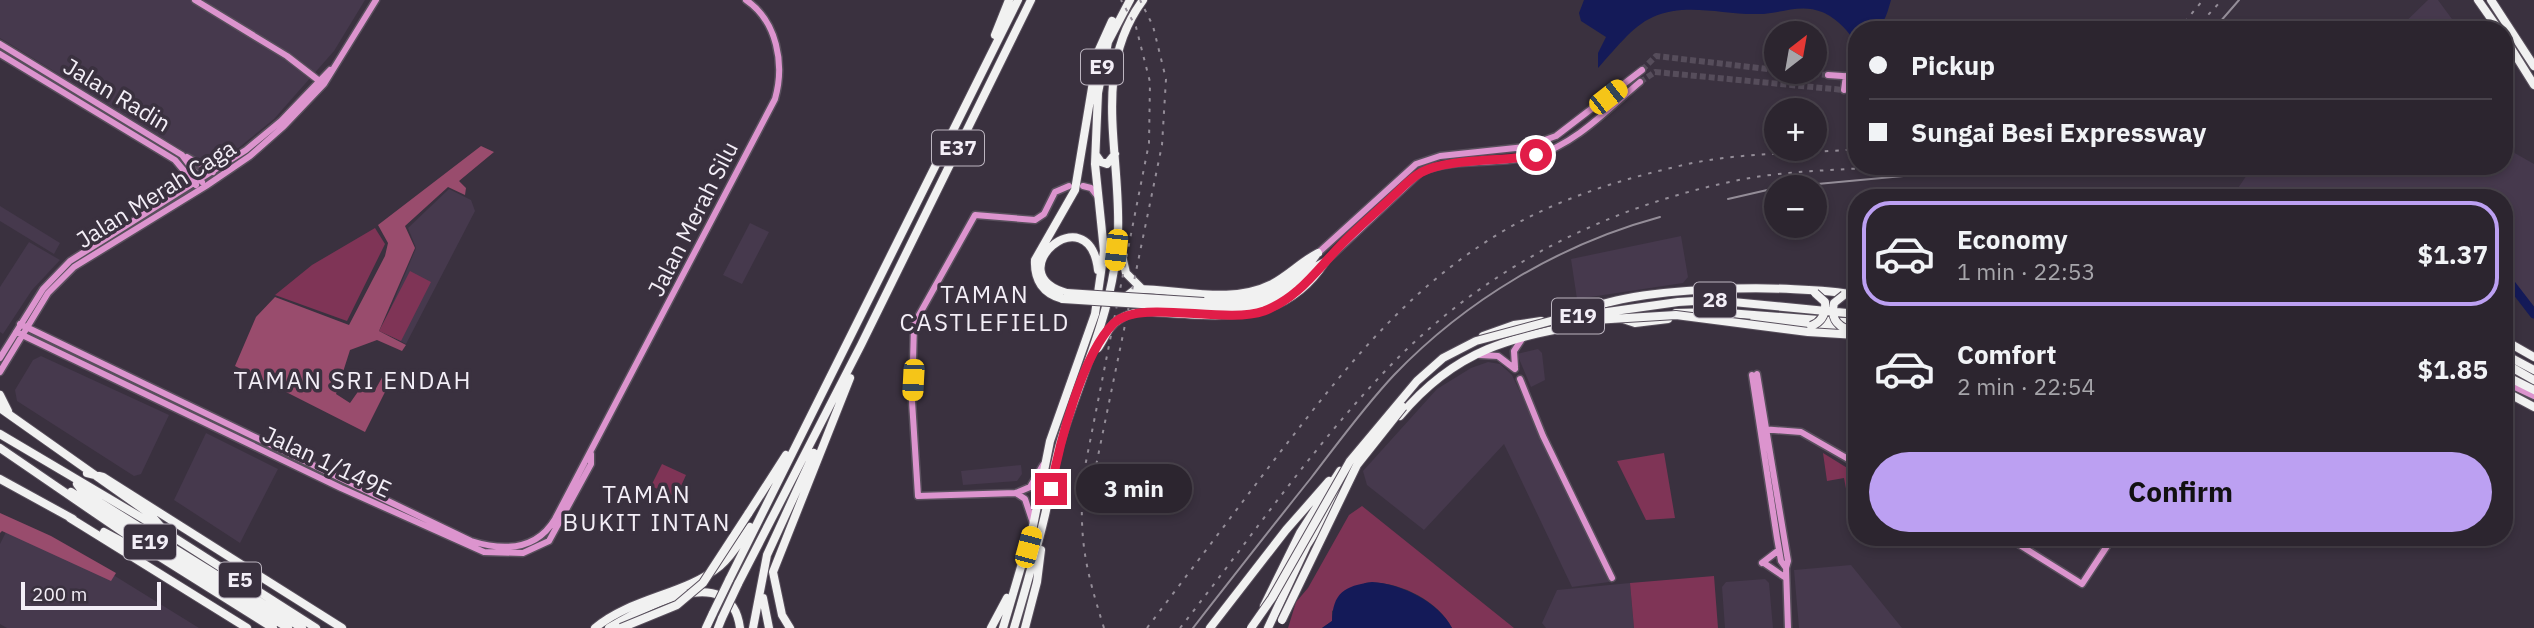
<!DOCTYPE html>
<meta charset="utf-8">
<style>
body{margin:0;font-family:"IBM Plex Sans",sans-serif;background:#38313b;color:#f1f3f6;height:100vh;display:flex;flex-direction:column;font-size:26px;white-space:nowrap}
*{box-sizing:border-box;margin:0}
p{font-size:23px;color:#a6a5aa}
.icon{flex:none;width:38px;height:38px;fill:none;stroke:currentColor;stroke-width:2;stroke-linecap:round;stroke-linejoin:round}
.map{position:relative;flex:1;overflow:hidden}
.side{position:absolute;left:1848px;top:189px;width:665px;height:357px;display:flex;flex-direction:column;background:#2c252f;border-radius:28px;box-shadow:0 4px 10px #0003,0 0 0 2px #48424b}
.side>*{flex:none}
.top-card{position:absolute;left:1848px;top:21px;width:665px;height:154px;border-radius:28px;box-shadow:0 4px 10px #0003,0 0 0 2px #48424b;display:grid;align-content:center;height:154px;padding:0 21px;background:#2c252f}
.needle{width:46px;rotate:31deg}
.tools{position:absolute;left:1764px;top:21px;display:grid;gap:14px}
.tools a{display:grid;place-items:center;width:63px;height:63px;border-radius:50%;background:#2c252f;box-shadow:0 4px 10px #0003,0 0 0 2px #48424b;font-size:35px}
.scale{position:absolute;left:21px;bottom:18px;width:140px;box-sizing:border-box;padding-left:7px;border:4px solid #f3eef7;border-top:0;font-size:19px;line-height:24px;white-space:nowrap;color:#f3eef7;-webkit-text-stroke:5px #3a313f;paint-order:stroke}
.end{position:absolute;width:32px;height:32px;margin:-16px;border:9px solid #e11d48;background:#fff;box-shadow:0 0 0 4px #fff}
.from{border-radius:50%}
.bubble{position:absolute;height:49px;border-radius:24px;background:#2c252f;box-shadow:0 4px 10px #0003,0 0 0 2px #48424b;font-size:23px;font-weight:800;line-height:49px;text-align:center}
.car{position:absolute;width:21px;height:42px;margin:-21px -10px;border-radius:9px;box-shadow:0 0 5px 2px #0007;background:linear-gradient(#f5c518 24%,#345 0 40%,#f5c518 0 76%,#345 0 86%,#f5c518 0)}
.top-card b{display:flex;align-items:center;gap:24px;height:66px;font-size:26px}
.top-card b+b{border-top:2px solid #48424b}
.top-card i{width:18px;height:18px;background:#f1f3f6}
ul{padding:12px 0 0;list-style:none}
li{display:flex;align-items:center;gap:21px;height:105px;margin:0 14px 10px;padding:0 7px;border:4px solid transparent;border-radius:28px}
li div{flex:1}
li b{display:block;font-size:26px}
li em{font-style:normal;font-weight:800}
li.selected{border-color:#bca0f2}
li>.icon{width:63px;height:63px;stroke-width:1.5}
.cta{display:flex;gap:14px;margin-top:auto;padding:14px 21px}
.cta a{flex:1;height:80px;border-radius:42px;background:#bca0f2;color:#111;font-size:28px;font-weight:800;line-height:80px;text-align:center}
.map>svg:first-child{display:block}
.built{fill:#46394d}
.green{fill:#7f3456}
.forest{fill:#994c6d}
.water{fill:#141a58}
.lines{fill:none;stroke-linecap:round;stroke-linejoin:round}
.river{stroke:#141a58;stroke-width:9}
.secondary-tunnel{stroke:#564d5b;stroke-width:6;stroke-dasharray:6 3;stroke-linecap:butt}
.secondary-casing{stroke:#584f5c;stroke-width:9}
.highway-casing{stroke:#584f5c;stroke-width:10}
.secondary{stroke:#dc94ce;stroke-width:6}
.highway{stroke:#f1f1f1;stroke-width:8}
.tram{stroke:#948d98;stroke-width:2}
.rail{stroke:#948d98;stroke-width:2;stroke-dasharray:3.5 7;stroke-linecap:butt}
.highway-bridge-casing{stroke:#584f5c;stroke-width:10;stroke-linecap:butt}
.highway-bridge{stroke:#f1f1f1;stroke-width:8}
.route{stroke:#e11d48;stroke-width:9}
.labels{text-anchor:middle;stroke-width:7;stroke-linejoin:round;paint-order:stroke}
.shield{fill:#3a313f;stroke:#bcb5c0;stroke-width:2}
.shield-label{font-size:21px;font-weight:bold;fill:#f3eef7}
.street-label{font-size:23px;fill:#f3eef7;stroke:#3a313f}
.neighbourhood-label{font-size:24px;letter-spacing:2px;fill:#f3eef7;stroke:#3a313f}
</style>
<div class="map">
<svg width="2534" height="628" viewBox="0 0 2534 628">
<rect width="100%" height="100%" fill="#3a313f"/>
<!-- built -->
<path class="built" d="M0,0H365L334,51L274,119L231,154L209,162L192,156L0,38Z
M2428,0H2438L2460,30H2397Z
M2504,147L2534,164V308L2504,270V198H2250L2236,191L2253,166H2504Z
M449,189L471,200L475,211L406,344L381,331L416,248L408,228Z
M0,206L60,243L54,254L0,221Z
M750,223L769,232L742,284L723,275Z
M1681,236L1688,277L1683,283L1577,299L1571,259Z
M29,242L60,260L32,290L3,334L0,332V287Z
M1538,349L1542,353L1545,380L1531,387L1517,354Z
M41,356L169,415L141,474L134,476L17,401L15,390L33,360Z
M1488,362L1500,364L1512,375L1609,582L1572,587L1504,444L1424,530L1367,485L1363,471L1437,389L1471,368Z
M206,433L278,469L240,543L174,500Z
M1021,465L1022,474L1017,481L963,485L961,471Z
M11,522L102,568L199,628H7L0,624V544Z
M1851,565L1902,628H1799L1794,570Z
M1765,579L1769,583L1773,628H1725L1722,587L1726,582Z
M1630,583L1634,628H1546L1542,623L1557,590Z"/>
<!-- green -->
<path class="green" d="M375,228L385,244L347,321L275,295L312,265Z
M410,271L431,282L401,341L379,331Z
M1664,453L1675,518L1646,520L1617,461Z
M1823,453L1857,474V492L1847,494L1844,478L1827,481Z
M662,464L686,475L676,497L651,486Z
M1362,506L1514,628H1452C1438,600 1395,579 1365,583L1332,611V621L1322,628H1288L1296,602L1308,588L1349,515Z
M1714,576L1718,628H1634L1630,583Z"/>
<!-- forest -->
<path class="forest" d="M481,146L494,152L459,181L466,188L465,195L448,187L405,226L415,248L379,331L406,345L402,351L377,340L350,350L336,394L350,403L362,386L374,392L384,374L392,378L365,432L235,366L256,317L275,297L349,325L385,256L388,243L378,225Z
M0,513L51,536L116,573L111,581L2,531L0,533Z"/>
<!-- water -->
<path class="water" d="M1584,0H1891C1884,24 1883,30 1857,30V50C1855,35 1835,17 1822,12C1800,3 1780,14 1758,14C1723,15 1687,2 1653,17C1632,26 1613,52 1598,68V53L1606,37L1581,21L1579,13Z
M1372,582C1400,583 1439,602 1452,628H1322L1332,621C1333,593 1344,586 1372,582Z"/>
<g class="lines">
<!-- river -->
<path class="river" d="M2504,275L2534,314"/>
<!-- secondary-tunnel -->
<path class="secondary-tunnel" d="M1642,70L1656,56L1776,70
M1795,72L1828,75
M1640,82L1655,72L1854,91"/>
<!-- secondary casing -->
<g class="secondary-casing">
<path id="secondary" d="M195,0L287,56L322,83
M0,44L182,155L202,182
M0,54L175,160L196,185
M1828,75L1857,77
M1844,90L1846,76
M1854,91H1857
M187,157L213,172
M1083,186L1091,188L1098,197
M1318,253L1416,164L1440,156L1525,147L1556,136L1642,70
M1325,262L1421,172C1456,157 1497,166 1534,156C1575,145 1609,108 1640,82
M20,324L471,541C503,551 536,551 555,519L775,99C785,64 777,21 746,0
M16,332L341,488L484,552L523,553L549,541L591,464V454
M1480,355L1498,356L1515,369
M0,358L43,289L70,261L246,150L281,121L330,70
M1515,367L1514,351L1524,336
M0,372L48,293L74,267L206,186L250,156L284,126L324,84L376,0
M1757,374L1788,561L1786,568L1788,628
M1752,375L1777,538L1781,561L1786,568
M1520,379L1543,436L1612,578
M2504,382L2534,396
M1762,429L1801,432L1857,464
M1043,465L1030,487L1016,493L918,496L912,401L914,324L975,215L1035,220L1044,214L1055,192L1069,186
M1016,493L1025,499L1033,523
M2007,537L2082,584L2113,537
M1762,563L1779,550
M1764,563L1786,578"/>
</g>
<!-- highway casing -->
<g class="highway-casing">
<path id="highway" d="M2478,0L2499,30
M2491,0L2534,66
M995,35L1009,0
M2504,37L2534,85
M1096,155L1101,162L1107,164L1115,154
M1120,247L1126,273L1142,289
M1067,293C996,274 1089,193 1098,270
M1063,299C1043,294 1034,280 1035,260L1075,190L1098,52L1112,21
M1204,302C1248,303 1289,294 1316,255
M1128,303V295L1136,289C1182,289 1230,305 1272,284C1289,275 1302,261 1318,253
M1204,308C1234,310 1263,308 1288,290C1300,282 1309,269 1323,263
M1676,313L1715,312L1857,323
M1574,316C1624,284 1797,284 1857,295
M1623,319L1635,323L1668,319
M1754,321L1857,331
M1483,336L1514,325L1541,321
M2504,340L2534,357
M1098,348C1105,338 1109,325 1120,319C1135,309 1150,312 1167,313C1230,317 1286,322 1325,262
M2504,354L2534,370
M2504,363L2534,380
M2504,375L2534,390
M2504,391L2534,407
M0,395L8,411
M0,408L150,514L163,529
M1400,416C1456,349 1512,336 1594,323
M0,434L164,531L316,628
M0,448L149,550L273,628
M87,473L103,477L342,628
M0,479L73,519
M77,484L83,492L302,628
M71,492L288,628
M748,514L786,455
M70,518L247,628
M104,532L138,550H146
M729,580L1018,0
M738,584L861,345L1031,0
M763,598L769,628
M1264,606L1300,533L1340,471
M595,628C632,597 685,595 720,566C733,555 740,541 750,527
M609,628C641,609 731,558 740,628
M706,628L713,613
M718,628L722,618
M753,628L767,555L814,453
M790,628L782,615L773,572L850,378
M991,628L1007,598
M1003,628L1033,526L1050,441L1095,314L1104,251L1095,164L1098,93L1108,42L1130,0
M1014,628C1025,591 1036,553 1045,515C1051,489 1054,462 1062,437C1084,368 1115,306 1118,232C1121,152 1091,70 1143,0
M1025,628L1037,582L1041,550
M1210,628L1286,530L1329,481
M1268,628L1307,545L1341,492"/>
</g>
<!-- secondary -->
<use href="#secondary" class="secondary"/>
<!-- highway -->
<use href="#highway" class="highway"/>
<!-- tram -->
<path class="tram" d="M2213,30L2239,0
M2003,171L2027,166
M1785,187L2011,166
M1728,199L1776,188
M1193,628C1232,578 1271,528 1311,478C1338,443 1364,407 1394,375C1466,300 1560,244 1660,217"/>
<!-- rail -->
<path class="rail" d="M2178,30L2203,0
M2194,30L2222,0
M1090,495L1162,145L1166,79L1153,26L1140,0
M1104,628C1085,567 1079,541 1083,477L1149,143L1150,82L1136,27L1121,0
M1147,628C1191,570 1234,513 1278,455C1346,367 1407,288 1505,230C1562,197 1625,178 1688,164C1743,152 1802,154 1857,149
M1180,628C1249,541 1312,447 1389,367C1484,268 1609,205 1744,179C1793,170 1846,170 1897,166"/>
<!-- highway-bridge casing -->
<g class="highway-bridge-casing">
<path id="highway-bridge" d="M1067,293L1204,302
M1844,295L1834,303C1831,317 1835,325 1849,330
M1063,299L1204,308
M1578,321L1676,315L1808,332L1857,335
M1811,326C1822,322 1826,313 1825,302L1815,293
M713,613L729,580
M722,618L738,584
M1282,620L1357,465L1403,407
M621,628L677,605L703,583L748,514
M1251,628L1272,598L1350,461L1417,381L1443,358L1476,341L1558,319L1678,302L1712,300L1857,314"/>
</g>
<!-- highway-bridge -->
<use href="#highway-bridge" class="highway-bridge"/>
</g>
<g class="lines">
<!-- route -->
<path class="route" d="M1051,489C1059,445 1082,354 1114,323C1141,298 1224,325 1264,311C1298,298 1316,271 1340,246C1355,230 1373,215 1390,199C1400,190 1410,178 1422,172C1448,158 1504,162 1536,155"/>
</g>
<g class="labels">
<!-- shield labels -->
<g class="shield">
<rect x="1081" y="49.5" width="42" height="35" rx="5"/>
<rect x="932" y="130.5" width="52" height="35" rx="5"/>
<rect x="1694" y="282.5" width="42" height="35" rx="5"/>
<rect x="1552" y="298.5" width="52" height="35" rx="5"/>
<rect x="124" y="524.5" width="52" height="35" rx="5"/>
<rect x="219" y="562.5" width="42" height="35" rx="5"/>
</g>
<g class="shield-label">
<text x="1102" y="74">E9</text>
<text x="958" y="155">E37</text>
<text x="1715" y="307">28</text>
<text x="1578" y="323">E19</text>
<text x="150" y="549">E19</text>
<text x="240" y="587">E5</text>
</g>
<!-- street labels -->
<g class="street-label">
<text transform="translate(117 95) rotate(31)" y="8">Jalan Radin</text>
<text transform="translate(156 194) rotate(-32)" y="8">Jalan Merah Caga</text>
<text transform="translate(693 219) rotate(-63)" y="8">Jalan Merah Silu</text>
<text transform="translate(327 462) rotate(25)" y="8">Jalan 1/149E</text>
</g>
<!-- neighbourhood labels -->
<g class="neighbourhood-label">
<text x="985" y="303">TAMAN<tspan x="985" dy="28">CASTLEFIELD</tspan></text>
<text x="353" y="389">TAMAN SRI ENDAH</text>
<text x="647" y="503">TAMAN<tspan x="647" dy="28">BUKIT INTAN</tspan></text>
</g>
</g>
</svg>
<div class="tools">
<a><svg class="needle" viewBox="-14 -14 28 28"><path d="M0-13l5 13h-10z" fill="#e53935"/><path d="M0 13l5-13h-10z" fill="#a6a5aa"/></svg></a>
<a>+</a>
<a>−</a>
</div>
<div class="scale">200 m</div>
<i class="end from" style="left:1536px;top:155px"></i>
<i class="end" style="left:1051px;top:489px"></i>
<div class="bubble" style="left:1076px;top:464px;width:116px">3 min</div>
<i class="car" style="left:1608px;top:97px;rotate:52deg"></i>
<i class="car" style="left:1116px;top:250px;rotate:186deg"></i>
<i class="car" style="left:913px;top:380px;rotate:183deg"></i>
<i class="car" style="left:1028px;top:547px;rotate:15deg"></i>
<div class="top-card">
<b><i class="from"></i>Pickup</b>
<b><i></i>Sungai Besi Expressway</b>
</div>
<section class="side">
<ul>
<li class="selected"><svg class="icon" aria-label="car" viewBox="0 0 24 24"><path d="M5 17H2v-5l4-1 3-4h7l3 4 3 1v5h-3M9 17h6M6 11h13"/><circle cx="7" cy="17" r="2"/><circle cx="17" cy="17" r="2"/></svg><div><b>Economy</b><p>1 min · 22:53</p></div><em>$1.37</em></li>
<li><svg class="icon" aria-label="car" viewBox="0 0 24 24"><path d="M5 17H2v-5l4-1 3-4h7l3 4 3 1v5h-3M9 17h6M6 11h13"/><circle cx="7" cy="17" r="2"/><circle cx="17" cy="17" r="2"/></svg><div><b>Comfort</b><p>2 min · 22:54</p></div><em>$1.85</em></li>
</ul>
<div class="cta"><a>Confirm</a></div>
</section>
</div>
